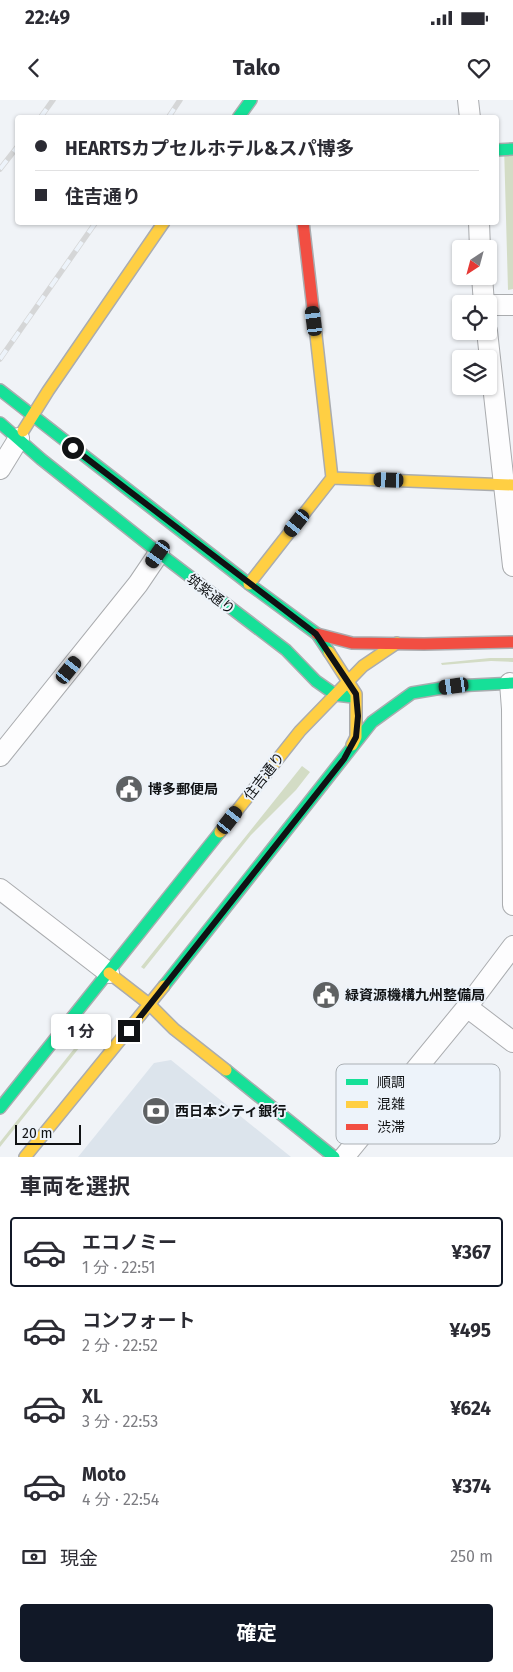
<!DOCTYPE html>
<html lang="ja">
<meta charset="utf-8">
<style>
body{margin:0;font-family:"Fira Sans","Noto Sans JP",sans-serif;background:#f7f7f7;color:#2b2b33;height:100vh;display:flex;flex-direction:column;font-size:19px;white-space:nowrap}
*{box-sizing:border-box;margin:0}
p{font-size:16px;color:#7c7c81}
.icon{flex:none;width:28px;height:28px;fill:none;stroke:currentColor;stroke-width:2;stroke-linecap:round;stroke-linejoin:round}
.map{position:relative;height:1057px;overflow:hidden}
.sheet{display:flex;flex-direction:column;background:#fff;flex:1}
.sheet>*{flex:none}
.hud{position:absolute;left:15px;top:15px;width:484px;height:110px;border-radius:5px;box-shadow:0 1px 4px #0004;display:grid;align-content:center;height:110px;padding:0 20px;background:#fff}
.needle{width:32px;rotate:216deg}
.buttons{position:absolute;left:452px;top:140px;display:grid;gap:10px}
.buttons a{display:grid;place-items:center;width:45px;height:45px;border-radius:5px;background:#fff;box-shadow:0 1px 4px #0004;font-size:25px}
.scale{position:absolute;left:15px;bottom:12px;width:66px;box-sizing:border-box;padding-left:5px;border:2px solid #101214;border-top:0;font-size:14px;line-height:18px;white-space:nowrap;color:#101214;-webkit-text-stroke:4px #edf3fa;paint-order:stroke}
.end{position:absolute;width:22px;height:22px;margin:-11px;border:6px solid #101214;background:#fff;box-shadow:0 0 0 2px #fff}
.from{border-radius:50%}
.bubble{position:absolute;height:35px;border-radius:5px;background:#fff;box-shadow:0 1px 4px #0004;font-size:16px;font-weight:700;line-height:35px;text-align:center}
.car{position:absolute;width:15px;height:30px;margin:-15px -8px;border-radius:6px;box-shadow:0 0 4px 1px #0007;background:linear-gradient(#222 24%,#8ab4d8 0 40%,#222 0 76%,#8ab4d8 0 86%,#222 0)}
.hud b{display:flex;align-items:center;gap:18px;height:48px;font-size:19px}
.hud b+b{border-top:1px solid #e1e1e2}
.hud i{width:12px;height:12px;background:#2b2b33}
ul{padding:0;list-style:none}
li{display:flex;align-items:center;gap:15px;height:70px;margin:0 10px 8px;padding:0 10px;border:2px solid transparent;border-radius:5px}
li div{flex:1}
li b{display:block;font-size:19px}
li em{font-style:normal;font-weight:700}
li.active{border-color:#111827}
li>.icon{width:45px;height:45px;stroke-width:1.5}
h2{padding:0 20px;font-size:22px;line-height:60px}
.pay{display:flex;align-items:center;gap:12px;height:55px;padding:0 20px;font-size:19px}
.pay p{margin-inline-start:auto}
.action{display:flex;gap:10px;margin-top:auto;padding:10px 20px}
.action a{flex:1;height:58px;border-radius:5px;background:#111827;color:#fff;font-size:20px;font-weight:700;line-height:58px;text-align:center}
.status{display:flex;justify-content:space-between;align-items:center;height:35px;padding:0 25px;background:#fff;direction:ltr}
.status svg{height:14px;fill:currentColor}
header{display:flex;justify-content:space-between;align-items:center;height:65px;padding:0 20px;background:#fff;font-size:22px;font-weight:700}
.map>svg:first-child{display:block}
.built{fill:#dce4ec}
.green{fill:#d3dcc5}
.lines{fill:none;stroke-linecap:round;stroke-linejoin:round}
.street-casing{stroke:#aaacaf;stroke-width:22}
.fast-casing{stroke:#aaacaf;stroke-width:14}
.slow-casing{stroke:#aaacaf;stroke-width:14}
.jam-casing{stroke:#aaacaf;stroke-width:14}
.street{stroke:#fdfdfe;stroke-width:20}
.fast{stroke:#16e098;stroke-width:11}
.slow{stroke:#ffcf43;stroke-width:11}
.jam{stroke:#f24e42;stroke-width:11}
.rail-casing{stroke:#d5d6d7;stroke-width:5.5}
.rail{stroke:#edf3fa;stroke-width:4;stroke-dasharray:11;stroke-linecap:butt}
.route{stroke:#101214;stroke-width:6}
.labels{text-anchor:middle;stroke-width:4;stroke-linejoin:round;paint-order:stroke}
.street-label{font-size:14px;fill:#101214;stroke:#edf3fa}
.poi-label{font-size:14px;font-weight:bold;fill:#101214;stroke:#edf3fa;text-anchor:start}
.key{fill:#edf3fa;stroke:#abb0b5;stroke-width:1}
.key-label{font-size:14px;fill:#101214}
</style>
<div class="status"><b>22:49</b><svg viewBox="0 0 49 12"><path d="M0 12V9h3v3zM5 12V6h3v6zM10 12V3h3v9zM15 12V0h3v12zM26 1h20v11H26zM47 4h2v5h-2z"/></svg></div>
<header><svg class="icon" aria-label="back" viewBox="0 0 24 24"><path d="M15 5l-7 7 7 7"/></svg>Tako<svg class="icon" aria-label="heart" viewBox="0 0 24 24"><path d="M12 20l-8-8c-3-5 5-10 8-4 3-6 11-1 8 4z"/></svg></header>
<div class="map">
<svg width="513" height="1057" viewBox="0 0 513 1057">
<rect width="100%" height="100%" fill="#f0f3f7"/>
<!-- built -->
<path class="built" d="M171,960L291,1057H78L154,963Z"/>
<!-- green -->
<path class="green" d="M513,45V189L508,190L504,46Z
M490,558H513V562L491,561L442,565L441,563Z
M302,666L310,672L296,690L251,735L144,869L141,867Z
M100,916L103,918L0,1047V1042Z"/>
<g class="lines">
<!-- street casing -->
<g class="street-casing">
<path id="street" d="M468,0L470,18
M479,122L480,149
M482,176L484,204
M489,205H513
M487,231L513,466
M0,369L19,338
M510,583L512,609L513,805
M0,656L138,484L159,453
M0,789L109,873
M467,907L513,942
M344,1057L467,907L513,846"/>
</g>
<!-- fast casing -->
<g class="fast-casing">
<path id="fast" d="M238,18L251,0
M496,50L513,49
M0,290L249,484L317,534L329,552
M0,323L41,359L159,453L286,550L316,581L336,595L353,597
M164,886L372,622L412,593L454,586L513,583
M226,970L334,1057
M0,1008L220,732"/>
</g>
<!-- slow casing -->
<g class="slow-casing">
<path id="slow" d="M23,331L48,291L164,122
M332,378L513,385
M249,484L332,378L315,226
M329,552L356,594V637L352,645
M220,732L300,631L363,566L397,543
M109,873L149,904L174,929L226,970
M25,1057L164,886"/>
</g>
<!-- jam casing -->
<g class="jam-casing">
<path id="jam" d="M303,122L315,226
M317,534L352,543L424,544L513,542"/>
</g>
<!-- street -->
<use href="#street" class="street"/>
<!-- fast -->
<use href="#fast" class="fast"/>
<!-- slow -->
<use href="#slow" class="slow"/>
<!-- jam -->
<use href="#jam" class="jam"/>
<!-- rail casing -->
<g class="rail-casing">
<path id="rail" d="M40,18L53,0
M168,18L180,0
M0,69L18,46
M0,259L96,122"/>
</g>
<!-- rail -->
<use href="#rail" class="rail"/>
</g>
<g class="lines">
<!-- route -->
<path class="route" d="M73,348L316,534L356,594L358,616L356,637L344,659L129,931"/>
</g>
<!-- icons -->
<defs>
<g id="civic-disc" transform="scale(1.4375)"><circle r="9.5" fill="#5e6163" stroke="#edf3fa"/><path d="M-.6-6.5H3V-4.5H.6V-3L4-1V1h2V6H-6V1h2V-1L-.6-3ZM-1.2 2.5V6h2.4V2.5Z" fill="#fff"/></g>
<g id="bank-disc" transform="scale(1.4375)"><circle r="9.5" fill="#5e6163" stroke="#edf3fa"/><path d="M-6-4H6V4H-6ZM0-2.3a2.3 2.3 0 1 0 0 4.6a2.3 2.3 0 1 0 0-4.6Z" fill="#fff"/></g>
</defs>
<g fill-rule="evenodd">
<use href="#civic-disc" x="129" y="689"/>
<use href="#civic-disc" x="326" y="895"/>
<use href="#bank-disc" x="156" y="1011"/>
</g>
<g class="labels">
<!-- street labels -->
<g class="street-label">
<text transform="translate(211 494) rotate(37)" y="5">筑紫通り</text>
<text transform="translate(264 676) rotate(-52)" y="5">住吉通り</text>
</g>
<!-- poi labels -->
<g class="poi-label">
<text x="148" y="694">博多郵便局</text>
<text x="345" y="900">緑資源機構九州整備局</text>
<text x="175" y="1016">西日本シティ銀行</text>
</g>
</g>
<!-- legend -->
<rect x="336" y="964" width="164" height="80" rx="8" class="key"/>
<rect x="346" y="979" width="22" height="6" fill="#16e098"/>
<rect x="346" y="1001" width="22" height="7" fill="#ffcf43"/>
<rect x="346" y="1024" width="22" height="6" fill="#f24e42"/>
<g class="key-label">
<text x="377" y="987">順調</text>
<text x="377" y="1009">混雑</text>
<text x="377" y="1032">渋滞</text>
</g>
</svg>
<div class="buttons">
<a><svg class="needle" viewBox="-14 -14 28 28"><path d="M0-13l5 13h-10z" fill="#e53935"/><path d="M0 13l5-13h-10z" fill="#7c7c81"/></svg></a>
<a><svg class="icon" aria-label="locate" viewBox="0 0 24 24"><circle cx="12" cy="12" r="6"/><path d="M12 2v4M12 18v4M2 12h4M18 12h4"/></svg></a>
<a><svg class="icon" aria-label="layers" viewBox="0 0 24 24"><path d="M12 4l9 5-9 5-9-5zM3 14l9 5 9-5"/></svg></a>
</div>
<div class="scale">20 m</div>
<i class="end from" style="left:73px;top:348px"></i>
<i class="end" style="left:129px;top:931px"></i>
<div class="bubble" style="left:51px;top:914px;width:60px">1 分</div>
<i class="car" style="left:314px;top:221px;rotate:353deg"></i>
<i class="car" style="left:389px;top:380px;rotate:272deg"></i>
<i class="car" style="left:297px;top:423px;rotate:218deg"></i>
<i class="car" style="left:158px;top:454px;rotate:215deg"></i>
<i class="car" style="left:69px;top:570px;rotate:39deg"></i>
<i class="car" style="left:454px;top:586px;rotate:262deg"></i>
<i class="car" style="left:230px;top:720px;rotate:38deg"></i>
<div class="hud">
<b><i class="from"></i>HEARTSカプセルホテル&amp;スパ博多</b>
<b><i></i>住吉通り</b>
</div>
</div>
<section class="sheet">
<h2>車両を選択</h2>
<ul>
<li class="active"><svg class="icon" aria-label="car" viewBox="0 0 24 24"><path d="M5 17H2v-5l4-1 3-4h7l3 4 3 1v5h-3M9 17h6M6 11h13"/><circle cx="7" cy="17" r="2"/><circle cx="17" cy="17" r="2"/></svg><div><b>エコノミー</b><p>1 分 · 22:51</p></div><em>¥367</em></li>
<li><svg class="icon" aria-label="car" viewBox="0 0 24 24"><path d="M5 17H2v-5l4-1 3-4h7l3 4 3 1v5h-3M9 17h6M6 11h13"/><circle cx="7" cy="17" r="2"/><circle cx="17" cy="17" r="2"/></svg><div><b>コンフォート</b><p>2 分 · 22:52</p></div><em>¥495</em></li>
<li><svg class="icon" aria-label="car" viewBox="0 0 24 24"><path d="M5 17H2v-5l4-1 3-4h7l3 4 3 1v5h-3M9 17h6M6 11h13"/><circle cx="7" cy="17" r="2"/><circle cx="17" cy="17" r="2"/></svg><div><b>XL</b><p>3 分 · 22:53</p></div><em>¥624</em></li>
<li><svg class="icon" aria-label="car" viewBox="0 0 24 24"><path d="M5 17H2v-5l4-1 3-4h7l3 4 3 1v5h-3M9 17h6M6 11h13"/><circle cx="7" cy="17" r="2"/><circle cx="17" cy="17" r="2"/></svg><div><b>Moto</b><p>4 分 · 22:54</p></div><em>¥374</em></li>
</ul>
<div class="pay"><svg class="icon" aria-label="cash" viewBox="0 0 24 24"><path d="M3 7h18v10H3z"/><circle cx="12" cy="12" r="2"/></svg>現金<p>250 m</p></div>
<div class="action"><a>確定</a></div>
</section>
